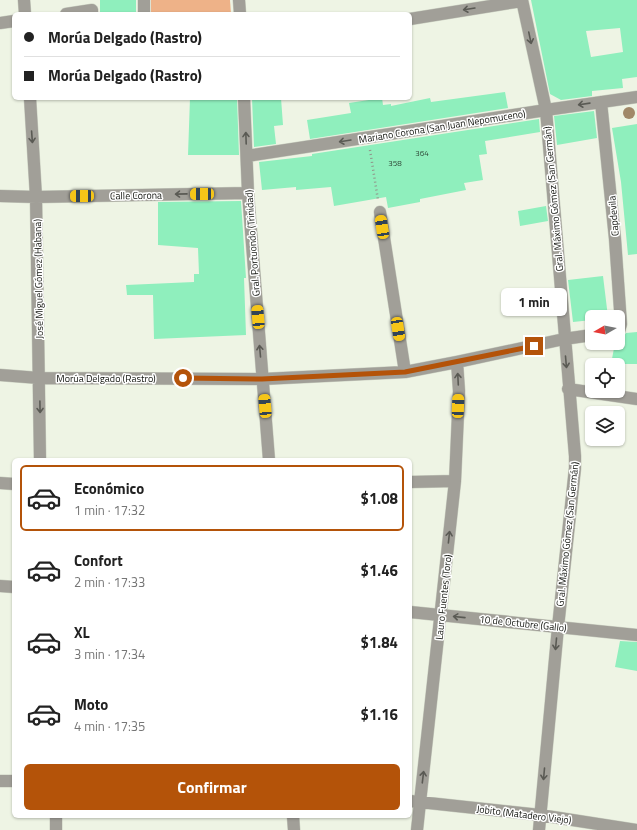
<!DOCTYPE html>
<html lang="es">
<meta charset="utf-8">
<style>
body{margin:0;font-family:"Titillium Web",sans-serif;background:#f2f2f2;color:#222;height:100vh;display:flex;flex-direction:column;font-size:15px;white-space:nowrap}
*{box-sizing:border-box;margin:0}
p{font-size:13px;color:#767676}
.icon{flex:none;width:22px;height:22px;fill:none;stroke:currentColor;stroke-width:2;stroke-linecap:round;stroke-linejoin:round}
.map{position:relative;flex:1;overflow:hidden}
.side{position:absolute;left:12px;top:458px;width:400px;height:360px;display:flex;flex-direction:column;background:#fff;border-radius:6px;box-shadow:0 1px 3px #0004}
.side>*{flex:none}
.guide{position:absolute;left:12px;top:12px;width:400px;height:88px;border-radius:6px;box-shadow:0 1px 3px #0004;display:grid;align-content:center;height:88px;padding:0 12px;background:#fff}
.needle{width:26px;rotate:261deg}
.tools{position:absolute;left:585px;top:310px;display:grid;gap:8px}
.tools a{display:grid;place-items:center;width:40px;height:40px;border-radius:6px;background:#fff;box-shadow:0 1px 3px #0004;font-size:20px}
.end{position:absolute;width:18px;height:18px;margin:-9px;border:5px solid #b45309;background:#fff;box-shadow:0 0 0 2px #fff}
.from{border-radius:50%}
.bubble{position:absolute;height:28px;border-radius:6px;background:#fff;box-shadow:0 1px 3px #0004;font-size:13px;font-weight:700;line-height:28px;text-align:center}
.car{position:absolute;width:12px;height:24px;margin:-12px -6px;border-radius:5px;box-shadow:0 0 3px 1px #0007;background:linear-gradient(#f5c518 24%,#345 0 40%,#f5c518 0 76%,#345 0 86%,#f5c518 0)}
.guide b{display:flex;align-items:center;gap:14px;height:38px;font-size:15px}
.guide b+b{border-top:1px solid #e0e0e0}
.guide i{width:10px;height:10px;background:#222}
ul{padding:7px 0 0;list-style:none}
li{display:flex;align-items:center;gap:12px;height:66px;margin:0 8px 6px;padding:0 4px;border:2px solid transparent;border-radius:6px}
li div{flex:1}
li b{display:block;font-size:15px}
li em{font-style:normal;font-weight:700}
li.active{border-color:#b45309}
li>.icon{width:36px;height:36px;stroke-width:1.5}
.action{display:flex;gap:8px;margin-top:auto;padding:8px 12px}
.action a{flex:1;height:46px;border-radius:6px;background:#b45309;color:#fff;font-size:16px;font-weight:700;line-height:46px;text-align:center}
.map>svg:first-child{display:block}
.green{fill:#eeb288}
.building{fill:#8fefbd;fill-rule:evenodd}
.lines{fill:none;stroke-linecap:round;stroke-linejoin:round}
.minor-casing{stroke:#cbd0c2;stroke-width:13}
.path{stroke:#91958a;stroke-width:2.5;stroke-dasharray:1 3;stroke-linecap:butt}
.minor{stroke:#a19f98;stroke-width:12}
.tree{fill:#a08868}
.oneway{stroke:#5a5a54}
.route{stroke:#b45309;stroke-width:5}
.labels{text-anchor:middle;stroke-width:3;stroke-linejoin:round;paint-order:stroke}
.number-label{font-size:8px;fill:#314b3a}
.street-label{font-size:10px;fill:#12140f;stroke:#fff}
</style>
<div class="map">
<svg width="637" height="830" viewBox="0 0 637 830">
<rect width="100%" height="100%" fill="#eef4e4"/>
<!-- green -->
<path class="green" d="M151,0H230L231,14H151Z"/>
<!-- building -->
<path class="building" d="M100,0H136V14H100Z
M531,0H637V77L622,79L623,88L592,91V96L561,100L550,94ZM620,28L623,52L591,57L586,31Z
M505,92L508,108L310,139L307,120L351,113L349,103L382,98L383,105L391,104V106L430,98L431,102Z
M190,98H237L239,155H188Z
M252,98H281L283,125L274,126L276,144L254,147Z
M594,111L597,138L557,145L554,116Z
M539,119L540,132L485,141L487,154L479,155L483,180L464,183L466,190L420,199V202L388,208L386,197L334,206L331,187L296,190V187L262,190L259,162L312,156V154Z
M637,124V254L628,255L621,182L612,128Z
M241,201L246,278H244L246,335L154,339L153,295H127L126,285L194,282V274H199L198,248L158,245V202Z
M546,206L548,221L520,226L518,211Z
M603,276L608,317H592V320L573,322L568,280Z
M637,332V364H611L615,343H618V338L623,337L626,333Z
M620,641L637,642V671L615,667Z"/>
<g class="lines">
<!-- minor casing -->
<g class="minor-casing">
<path id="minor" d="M24,0L25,14
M239,0L240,14
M522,0L546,110L575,456V468L558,627L539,830
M66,14L92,10V14
M144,14V0
M410,19L522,1
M0,23L14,21
M30,98L36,197L40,460
M244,98L248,193L269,460
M601,102L615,239L621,324L619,331H618
M247,156L546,110L637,97
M0,196L36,197L248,193
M380,212L405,372
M0,375L39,378L263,379L405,372L457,362L564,339L592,335
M568,389L637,399
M410,482L455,481
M0,483L14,484
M0,586L14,587
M410,612L637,635
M0,781H14
M410,801L540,815L637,830
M293,816L294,830
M56,830V816
M417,830L455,481L459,391L457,362"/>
</g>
<!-- path -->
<path class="path" d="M370,150L378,200"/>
<!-- minor -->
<use href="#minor" class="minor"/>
</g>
<!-- trees -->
<circle class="tree" cx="629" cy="113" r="6"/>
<!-- one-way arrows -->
<defs><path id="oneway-shaft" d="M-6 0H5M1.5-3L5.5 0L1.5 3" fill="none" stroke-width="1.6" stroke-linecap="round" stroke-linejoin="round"/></defs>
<g class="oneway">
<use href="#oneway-shaft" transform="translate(469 9) rotate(171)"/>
<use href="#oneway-shaft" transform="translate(530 38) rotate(78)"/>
<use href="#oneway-shaft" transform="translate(584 104) rotate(172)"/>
<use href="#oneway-shaft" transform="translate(32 137) rotate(86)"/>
<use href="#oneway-shaft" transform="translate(246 138) rotate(-92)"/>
<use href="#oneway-shaft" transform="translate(345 141) rotate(171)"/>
<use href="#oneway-shaft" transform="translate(181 194) rotate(179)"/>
<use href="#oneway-shaft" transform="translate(260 351) rotate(-95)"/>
<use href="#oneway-shaft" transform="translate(566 362) rotate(85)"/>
<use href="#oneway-shaft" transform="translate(458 379) rotate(-93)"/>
<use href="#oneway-shaft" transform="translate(40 407) rotate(89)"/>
<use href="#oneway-shaft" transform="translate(449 537) rotate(-84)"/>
<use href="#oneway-shaft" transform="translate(459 617) rotate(-174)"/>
<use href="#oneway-shaft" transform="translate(556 644) rotate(95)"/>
<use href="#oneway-shaft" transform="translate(544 774) rotate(95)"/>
<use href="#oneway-shaft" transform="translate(423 777) rotate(-83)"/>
</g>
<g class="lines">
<!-- route -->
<path class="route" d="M183,378L262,379L405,372L534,346"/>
</g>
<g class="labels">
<!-- number labels -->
<g class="number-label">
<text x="422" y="156">364</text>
<text x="395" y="166">358</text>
</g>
<!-- street labels -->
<g class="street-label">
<text transform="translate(442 126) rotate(-9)" y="4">Mariano Corona (San Juan Nepomuceno)</text>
<text transform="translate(136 195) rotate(-1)" y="4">Calle Corona</text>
<text transform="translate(553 199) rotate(-95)" y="4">Gral. Máximo Gómez (San Germán)</text>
<text transform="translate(613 216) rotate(-95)" y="4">Capdevila</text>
<text transform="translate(252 243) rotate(-94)" y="4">Gral. Portuondo (Trinidad)</text>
<text transform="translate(38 279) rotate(-91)" y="4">José Miguel Gómez (Habana)</text>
<text x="106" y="382">Morúa Delgado (Rastro)</text>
<text transform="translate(567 534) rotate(-84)" y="4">Gral. Máximo Gómez (San Germán)</text>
<text transform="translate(443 597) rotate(-84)" y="4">Lauro Fuentes (Toro)</text>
<text transform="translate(523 623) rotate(6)" y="4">10 de Octubre (Gallo)</text>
<text transform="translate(524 814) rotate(7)" y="4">Jobito (Matadero Viejo)</text>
</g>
</g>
</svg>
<div class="tools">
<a><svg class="needle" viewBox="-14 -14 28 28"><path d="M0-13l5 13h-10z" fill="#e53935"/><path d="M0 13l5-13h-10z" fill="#767676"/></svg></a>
<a><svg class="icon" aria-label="locate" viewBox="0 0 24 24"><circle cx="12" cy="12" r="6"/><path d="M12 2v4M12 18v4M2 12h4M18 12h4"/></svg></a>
<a><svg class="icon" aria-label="layers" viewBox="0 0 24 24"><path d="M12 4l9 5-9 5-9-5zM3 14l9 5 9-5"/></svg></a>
</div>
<i class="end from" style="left:183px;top:378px"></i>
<i class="end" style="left:534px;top:346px"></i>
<div class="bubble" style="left:501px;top:288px;width:66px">1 min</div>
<i class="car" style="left:202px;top:194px;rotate:269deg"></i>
<i class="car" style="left:82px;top:196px;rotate:269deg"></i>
<i class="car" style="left:382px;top:227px;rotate:351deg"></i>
<i class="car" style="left:258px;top:317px;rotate:355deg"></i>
<i class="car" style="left:398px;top:329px;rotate:171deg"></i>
<i class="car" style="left:265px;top:406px;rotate:355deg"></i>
<i class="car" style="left:458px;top:406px;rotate:2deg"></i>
<div class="guide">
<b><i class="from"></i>Morúa Delgado (Rastro)</b>
<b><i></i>Morúa Delgado (Rastro)</b>
</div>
<section class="side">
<ul>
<li class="active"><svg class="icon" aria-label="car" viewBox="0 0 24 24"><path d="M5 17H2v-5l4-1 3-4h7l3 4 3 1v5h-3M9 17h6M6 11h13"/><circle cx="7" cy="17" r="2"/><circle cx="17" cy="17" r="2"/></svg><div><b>Económico</b><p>1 min · 17:32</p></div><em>$1.08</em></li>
<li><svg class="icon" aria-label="car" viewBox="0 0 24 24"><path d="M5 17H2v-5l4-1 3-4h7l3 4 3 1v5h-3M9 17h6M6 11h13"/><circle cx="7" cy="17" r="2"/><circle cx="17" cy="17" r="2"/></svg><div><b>Confort</b><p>2 min · 17:33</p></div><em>$1.46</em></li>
<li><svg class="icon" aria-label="car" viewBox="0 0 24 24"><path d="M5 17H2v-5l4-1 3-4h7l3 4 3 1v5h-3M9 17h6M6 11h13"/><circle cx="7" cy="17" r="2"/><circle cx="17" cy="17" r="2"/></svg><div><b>XL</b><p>3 min · 17:34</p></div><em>$1.84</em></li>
<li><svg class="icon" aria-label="car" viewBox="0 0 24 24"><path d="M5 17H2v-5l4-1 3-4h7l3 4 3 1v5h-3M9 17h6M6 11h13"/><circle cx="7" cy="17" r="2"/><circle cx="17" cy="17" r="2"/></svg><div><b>Moto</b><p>4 min · 17:35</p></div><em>$1.16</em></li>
</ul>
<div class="action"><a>Confirmar</a></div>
</section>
</div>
